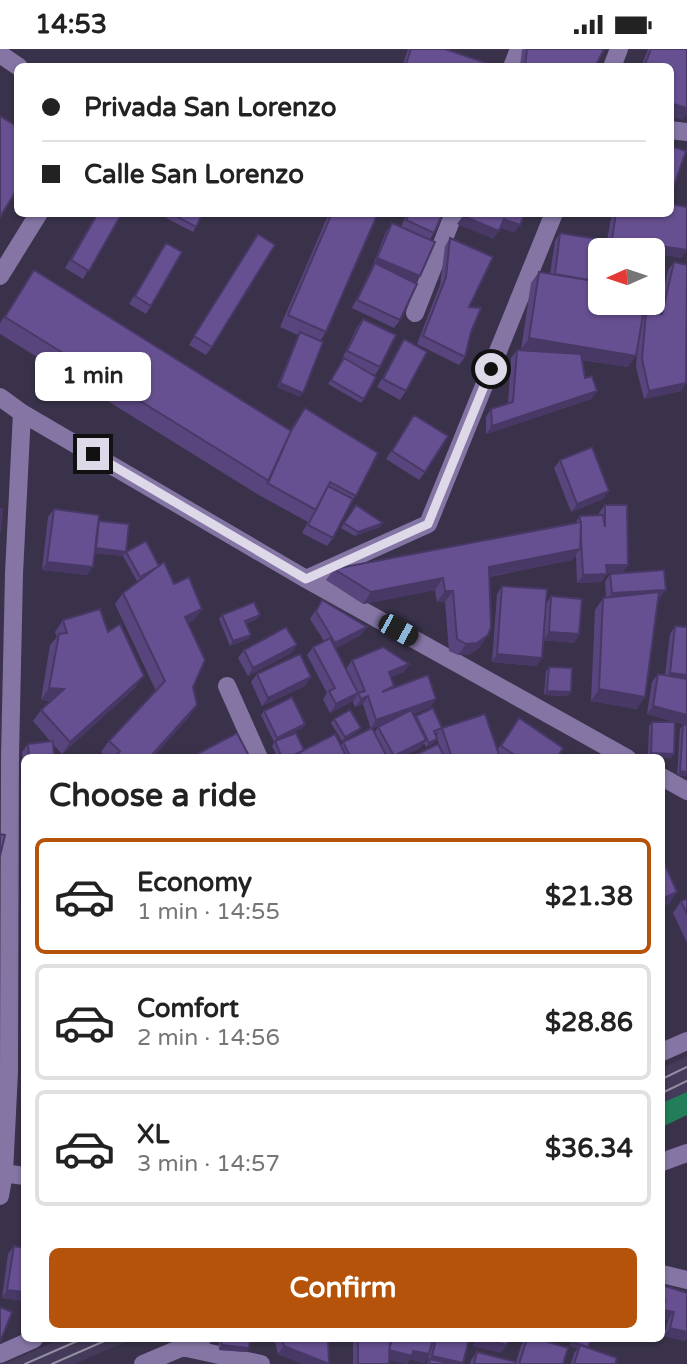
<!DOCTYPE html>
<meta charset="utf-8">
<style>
body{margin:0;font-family:"Varela Round",sans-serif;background:#f6f6f6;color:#222;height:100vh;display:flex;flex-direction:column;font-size:26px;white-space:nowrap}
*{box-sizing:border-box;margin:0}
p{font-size:23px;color:#767676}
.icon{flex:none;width:38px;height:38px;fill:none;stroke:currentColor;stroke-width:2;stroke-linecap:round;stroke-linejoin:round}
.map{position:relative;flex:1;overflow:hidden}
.sheet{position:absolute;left:21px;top:705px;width:644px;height:588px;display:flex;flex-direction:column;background:#fff;border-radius:10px;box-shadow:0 2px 5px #0004}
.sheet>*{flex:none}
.top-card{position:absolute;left:14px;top:14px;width:660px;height:154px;border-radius:10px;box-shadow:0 2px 5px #0004;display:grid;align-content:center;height:154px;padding:0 28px;background:#fff}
.needle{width:46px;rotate:267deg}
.controls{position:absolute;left:588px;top:189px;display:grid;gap:14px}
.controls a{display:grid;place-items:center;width:77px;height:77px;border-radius:10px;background:#fff;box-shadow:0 2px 5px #0004;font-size:35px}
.end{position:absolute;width:32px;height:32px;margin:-16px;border:9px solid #ded9e9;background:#111;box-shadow:0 0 0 4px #111}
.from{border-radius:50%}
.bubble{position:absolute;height:49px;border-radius:10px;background:#fff;box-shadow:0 2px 5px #0004;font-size:23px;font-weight:700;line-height:49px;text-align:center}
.car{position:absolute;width:21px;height:42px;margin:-21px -10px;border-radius:9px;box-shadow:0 0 5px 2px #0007;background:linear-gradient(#222 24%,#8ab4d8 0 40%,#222 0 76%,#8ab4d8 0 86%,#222 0)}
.top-card b{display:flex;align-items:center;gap:24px;height:66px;font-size:26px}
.top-card b+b{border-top:2px solid #e0e0e0}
.top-card i{width:18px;height:18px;background:#222}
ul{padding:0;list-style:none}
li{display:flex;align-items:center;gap:21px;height:116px;margin:0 14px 10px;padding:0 14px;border:4px solid #e0e0e0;border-radius:10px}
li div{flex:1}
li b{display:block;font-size:26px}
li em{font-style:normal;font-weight:700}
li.selected{border-color:#b45309}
li>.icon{width:63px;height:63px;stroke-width:1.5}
h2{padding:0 28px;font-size:32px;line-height:84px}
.button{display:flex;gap:14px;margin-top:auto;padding:14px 28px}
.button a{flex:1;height:80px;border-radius:10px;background:#b45309;color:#fff;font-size:28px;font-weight:700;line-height:80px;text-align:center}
.status{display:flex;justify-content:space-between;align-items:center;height:49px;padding:0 35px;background:#fff;direction:ltr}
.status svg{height:19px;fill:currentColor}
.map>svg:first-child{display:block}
.built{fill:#443a59}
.forest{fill:#217e59}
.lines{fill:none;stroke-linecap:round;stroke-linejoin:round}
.minor{stroke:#8475a4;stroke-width:18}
.tram{stroke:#948ea2;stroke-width:2}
.wall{fill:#59457d}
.shaded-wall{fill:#483866}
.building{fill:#675091;stroke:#483866;stroke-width:2}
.route{stroke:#ded9e9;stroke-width:9}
</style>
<div class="status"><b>14:53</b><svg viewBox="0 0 49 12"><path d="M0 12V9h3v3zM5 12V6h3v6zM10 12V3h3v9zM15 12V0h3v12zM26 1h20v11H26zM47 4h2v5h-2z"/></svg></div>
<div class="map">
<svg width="687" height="1315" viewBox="0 0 687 1315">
<rect width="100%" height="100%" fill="#39324a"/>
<!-- built -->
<path class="built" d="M687,1007V1043L662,1054V1019Z
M61,1290H132L75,1315H4Z"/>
<!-- forest -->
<path class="forest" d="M687,1043V1066L662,1078V1054Z"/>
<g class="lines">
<!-- minor -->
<path class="minor" d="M0,5L19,18
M512,18L519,0
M612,18L619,0
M670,81L687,83
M0,227L39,164
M415,264L454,164
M0,348L22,364L306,530L627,709
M306,530L428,475L554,164
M227,637L259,709
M662,728L687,742
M662,1003L687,992
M662,1113L687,1104
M4,1124L24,1127
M0,1147L4,1124L9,1023L10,707L14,525L22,364
M662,1225L687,1231
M182,1298L261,1315
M0,1305L34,1290
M143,1315L202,1290"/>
<!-- tram -->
<path class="tram" d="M662,1030L687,1018
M662,1044L687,1032
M25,1315L82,1290
M52,1315L109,1290"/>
</g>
<!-- wall -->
<path class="wall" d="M408,0H445L492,18H402Z
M522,0H604L595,18H520Z
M648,0H687L683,71L670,18H641Z
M97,164H122L83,230L65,219Z
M169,164H203L193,183L166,169Z
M329,164H378L326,283L320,292L300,348L277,338L298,286L280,278Z
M407,164H443L434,184L430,190L416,234L400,271L394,279L352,259L372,218L386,183L392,174L401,178Z
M612,164H670L682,209L653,201H600L642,269L646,264L658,265L668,221L674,213L686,334L681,342L644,350L636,318L638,294L628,318L582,311L585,329L597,342L591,350L486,385V368L491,360L508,355L511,309L517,301H521L531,234L539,223L550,225L555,192L560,184L607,191Z
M258,185L212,298L206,306L189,296Z
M450,189L469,258L471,283L465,308L459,316L417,295L440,236L445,197Z
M166,194L151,257L146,265L129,255Z
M34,221L290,381L305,359L378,404L333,489L327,497L302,484L308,473L259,446L0,285V274Z
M363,270L380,318L375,326L368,323L364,350L361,354L328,335L343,311L342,310L357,278Z
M404,290L406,342L400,351L377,338L399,299Z
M409,374L425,423L419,431L386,410Z
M560,411L603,450L571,463L554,419Z
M356,456L383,474L380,478L355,487L341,479Z
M605,456L628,516L622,524H607L601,533L577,534L576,506L572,511L489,528L480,598L469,606H458L449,602L445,553H437L435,541L363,555L326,531L334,520L575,474L580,467L599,466V464Z
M54,460L98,473L126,503L159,517L174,535L202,560L194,571L188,574L193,638L189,668L152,709H107L101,703L109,692L156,642L115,555L123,544L143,529L137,532L123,507L94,504L87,526L42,521L48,468Z
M610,525L660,549H659L637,660L591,652L595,561L603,549H606L605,533Z
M502,537L546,555L551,547L579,585L574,594L543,591L542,609L536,617L492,613L497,545Z
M322,551L361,586L336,599L346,620L352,611L409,615L404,623L391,628L392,639L431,658L413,665L415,668L416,667L442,679L439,683L435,685L434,694L426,698L424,694L420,699L401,709H278L272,697L275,692L304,701L341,697L343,693L375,683L378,678L384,675L371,680L363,655L355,658L353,653L357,645L353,652L330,664L323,650L327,644L307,606L313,598L324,592L310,570Z
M222,566L257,570L246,575L251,586L248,590L230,597L219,570Z
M63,571L108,583L136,638L62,705L53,695L54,709H24V726L22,703L28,695L51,693L33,672L41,661L51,652L41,651L50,596L57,588L55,583Z
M675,577L687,578V727H677L680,680L683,676H686L647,665L652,633L658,625L665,626L670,585Z
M297,596L291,604L248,627L238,609L244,601Z
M549,618L568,647L544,646L546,622Z
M257,625L305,637L262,657L251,633Z
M264,662L305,675L302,679L274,693L261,666Z
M519,669L557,709H409L440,698L436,687L442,679L497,701Z
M334,670L361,679L358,683L342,692L331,674Z
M652,673L671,709L648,708L649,677Z
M687,850V894L673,864L681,852Z
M14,1197L24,1199V1252L2,1249L8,1205Z
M662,1236L685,1292L664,1287L668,1271L662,1270Z
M218,1290H250L246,1303L219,1301Z
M277,1290H328L329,1315H303L278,1305L275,1293Z
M353,1290H469L463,1315H427L429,1306L424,1314L410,1310L407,1315L389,1311V1315H353Z
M526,1290H539L563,1315H470L471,1311L477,1303L516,1313L522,1294Z
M573,1290H591L588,1299L615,1315H571L574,1304L578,1300L570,1297Z"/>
<!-- shaded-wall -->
<path class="shaded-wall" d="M670,54L687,59V65L683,71L670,68Z
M463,167L499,182L493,190L457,175Z
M504,170L520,176L514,184L499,178Z
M612,190L687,201L682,209L653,205V201H625L606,199Z
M377,209L420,227L415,236L375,214L372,217Z
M529,289L636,307L628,318L521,301Z
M280,334L303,344L300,348L277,338Z
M686,334L681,342L644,350L649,342Z
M597,342L591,350L486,385L492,377Z
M609,442L603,450L571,463L577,455Z
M383,474L380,478L355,487L358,483Z
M96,499L126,503L123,507L93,504Z
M580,500L572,511L481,529L489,518Z
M47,513L93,518L87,526L42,521Z
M606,516H628L622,524H601Z
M607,525L601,533L577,534L583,526Z
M443,529L435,541L363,555L371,543Z
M666,541L660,549L606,552L612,544Z
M445,542H453L445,553H437Z
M202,560L194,571L177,579L185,568Z
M260,566L257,570L242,576L245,572Z
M367,578L361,586L330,602L335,594Z
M549,583L579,585L574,594L543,591Z
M251,586L248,590L230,597L233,592Z
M488,586L480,598L469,606H458L466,595Z
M297,596L291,604L248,627L253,619Z
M497,605L542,609L536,617L492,613Z
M409,615L404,623L383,631L389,623Z
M670,624L687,626V634L665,632Z
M144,627L136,638L62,705L70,693Z
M311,628L305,637L262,657L268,649Z
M49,639L64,640L56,652L41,651Z
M599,640L645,648L637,660L591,652Z
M547,642L571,643L568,647L544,646Z
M358,644L353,652L330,664L336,655Z
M368,647L363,655L355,658L361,650Z
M436,650L431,658L371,680L376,671Z
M197,656L189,668L152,709H149Z
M653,657L687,666V676L647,665Z
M305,675L302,679L274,693L277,689Z
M361,679L358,683L342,692L345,688Z
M437,690L434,694L426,698L429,694Z
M426,691L420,699L401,709H392Z
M651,704L674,705L671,709L648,708Z
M680,722L687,723V727H677Z
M677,843L669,855L662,858V850Z
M7,1241L24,1243V1252L2,1249Z
M663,1261L674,1263L668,1271L662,1270V1263Z
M670,1279L687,1283V1289L685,1292L664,1287Z
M477,1290H483L507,1296L501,1304L472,1297Z
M573,1293L588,1298L580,1296L578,1300L570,1297Z
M222,1296L249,1299L246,1303L219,1301Z
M284,1297L329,1315H303L278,1305Z
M389,1301L413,1302L429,1305L424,1314L410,1310L407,1315L383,1310Z
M432,1307L463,1314V1315H429L430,1310L427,1315Z"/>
<!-- building -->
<path class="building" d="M411,0H445L492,16V18H405Z
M527,0H604L595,18H525Z
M651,0H687V59L670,54V18H644Z
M0,67L18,78V139L0,168Z
M670,97L686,102L671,145L670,144Z
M670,155L687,158V201L612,190L616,164H670Z
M98,164H122L89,222L71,211Z
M170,164H203L196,178Z
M332,164H378L326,283L288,266Z
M409,164H443L434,184L406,171Z
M464,164H525L520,176L504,170L499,182L463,167Z
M392,174L435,193L420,227L377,209Z
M560,184L647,198V201H600V233L555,225Z
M258,185L275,196L212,298L194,287Z
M450,189L493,208L469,258L481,259L471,283L465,308L423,287L446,228Z
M166,194L182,203L151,257L135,247Z
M674,213L687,216L686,334L649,342L642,310L646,264L662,265Z
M375,214L417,235L400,271L357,251Z
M34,221L291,382L269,432L5,268Z
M539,223L600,233V254H645L636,307L529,289Z
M363,270L396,286L380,318L347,302Z
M300,283L323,293L303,344L280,334Z
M404,290L427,303L406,342L383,330Z
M517,301L581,305L585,329L592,327L597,342L492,377L491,360L513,353Z
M344,309L376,328L364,350L331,331Z
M305,359L378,404L356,447L330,433L316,461L267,434L291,382Z
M414,366L448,387L425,423L392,402Z
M592,398L609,442L577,455L560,411Z
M328,437L353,450L333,489L308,476Z
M356,456L383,474L358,483L344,474Z
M605,456H627L628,516H606L607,525L583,526L581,488V473H580V467L603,466L605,478Z
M0,460H2L0,483Z
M54,460L99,466L93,518L47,513Z
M99,472L129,475L126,503L146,492L159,517L140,528L126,503L96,499Z
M581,473L580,500L489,518L491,578L488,586L477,594L466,595L457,590L453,542H445L443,529L371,543L334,520Z
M164,513L174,535L189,528L202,560L185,568L205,611L193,638L197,656L149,709H114L120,702L109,692L165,632L123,544Z
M664,521L666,541L612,544L610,525Z
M502,537L547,540L542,609L497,605Z
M659,543L645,648L599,640L603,549Z
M551,547L582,550L579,585L549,583Z
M322,551L367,578L335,594L316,562Z
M254,553L260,566L245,572L251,586L233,592L222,566Z
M100,560L108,583L120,575L144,627L70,693L41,661L64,640L49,639L59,585L67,584L63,571Z
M675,577L687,578V626L670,624Z
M286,578L297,596L253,619L244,601Z
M330,589L358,644L336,655L329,642L335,639L313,598Z
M383,598L409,615L389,623L394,637L382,643L428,626L436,650L376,671L368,647L361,650L358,644L365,642L352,611Z
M300,605L311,628L268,649L257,625Z
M549,618L572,619L571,643L547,642Z
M658,625L687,630V666L653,657Z
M292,648L305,675L277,689L264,662Z
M433,659L442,679L434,682L437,690L429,694L416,667Z
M350,661L361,679L345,688L334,670Z
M411,661L426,691L394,707L378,678Z
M485,665L500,709H452L442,679Z
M519,669L563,699L557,709H519L501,697Z
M652,673H675L674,705L651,704Z
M683,676H687V723L680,722Z
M372,679L387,708L351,709L343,693Z
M237,684L250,709H201L199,704Z
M296,684L304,701L290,709H282L275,692Z
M335,685L347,709H295L294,706Z
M53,692L54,709H29L28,695Z
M438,695L445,709H409Z
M0,785L5,786L0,807Z
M662,809L677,843L662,850Z
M687,850V865L681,852Z
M14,1197L24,1199V1243L7,1241Z
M662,1236L687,1244V1283L670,1279L674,1263L663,1261L665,1251L662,1250Z
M0,1258L12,1263L0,1293Z
M221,1290H250L249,1299L222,1296Z
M282,1290H328L329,1315L284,1297Z
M358,1290H390L389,1315H358Z
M392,1290H433L429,1305L413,1302L412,1307L389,1301Z
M436,1290H469L463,1314L432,1307Z
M483,1290H509L507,1296Z
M527,1290H539L568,1299L563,1315H519Z
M574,1290H591L588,1298L573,1293Z
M580,1296L617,1309L615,1315H574Z
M477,1303L516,1313V1315H474Z
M430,1310L453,1315H429Z"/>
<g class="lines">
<!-- route -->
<path class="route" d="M93,405L306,530L428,475L491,320"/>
</g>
</svg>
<div class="controls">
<a><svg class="needle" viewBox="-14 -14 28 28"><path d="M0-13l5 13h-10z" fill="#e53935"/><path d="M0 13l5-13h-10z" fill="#767676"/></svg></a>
</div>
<i class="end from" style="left:491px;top:320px"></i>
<i class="end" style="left:93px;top:405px"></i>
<div class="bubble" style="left:35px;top:303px;width:116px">1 min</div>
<i class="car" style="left:398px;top:581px;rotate:119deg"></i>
<div class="top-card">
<b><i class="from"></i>Privada San Lorenzo</b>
<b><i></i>Calle San Lorenzo</b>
</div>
<section class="sheet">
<h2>Choose a ride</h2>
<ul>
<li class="selected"><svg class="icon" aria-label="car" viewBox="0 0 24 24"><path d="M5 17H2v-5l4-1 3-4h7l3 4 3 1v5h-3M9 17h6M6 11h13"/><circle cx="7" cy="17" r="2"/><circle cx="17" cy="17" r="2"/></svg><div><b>Economy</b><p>1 min · 14:55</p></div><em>$21.38</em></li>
<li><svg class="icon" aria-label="car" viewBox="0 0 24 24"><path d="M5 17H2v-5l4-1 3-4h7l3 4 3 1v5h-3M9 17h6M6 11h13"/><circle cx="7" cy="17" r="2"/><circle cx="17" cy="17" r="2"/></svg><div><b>Comfort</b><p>2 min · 14:56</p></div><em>$28.86</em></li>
<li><svg class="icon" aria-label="car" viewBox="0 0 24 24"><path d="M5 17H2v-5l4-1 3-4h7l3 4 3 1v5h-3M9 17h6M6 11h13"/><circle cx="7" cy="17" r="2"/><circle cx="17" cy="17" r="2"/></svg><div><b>XL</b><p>3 min · 14:57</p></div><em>$36.34</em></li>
</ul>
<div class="button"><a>Confirm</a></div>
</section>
</div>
